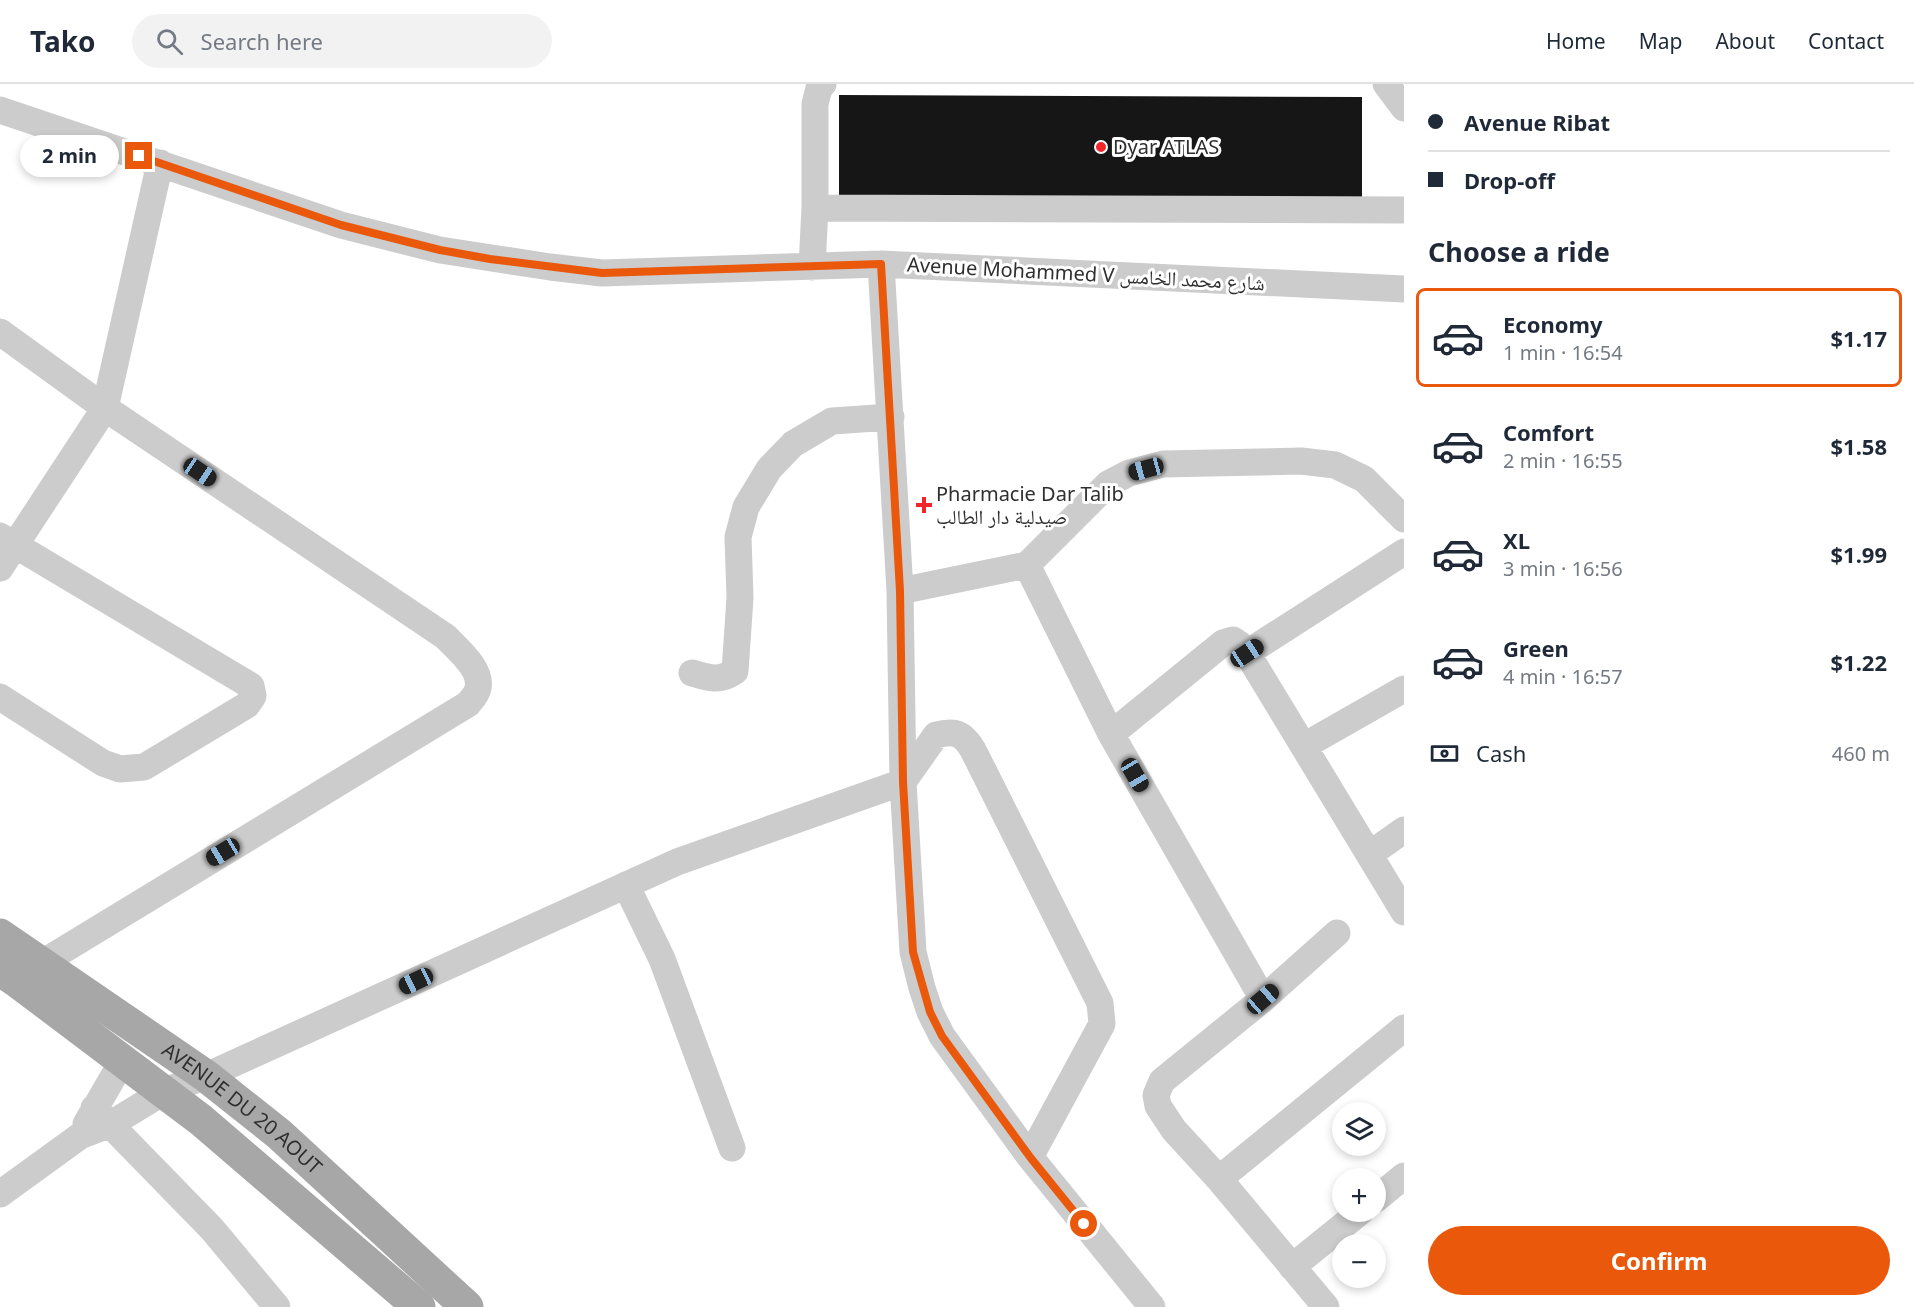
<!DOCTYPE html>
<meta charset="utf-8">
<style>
body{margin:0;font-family:"Noto Sans","Noto Naskh Arabic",sans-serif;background:#f2f2f3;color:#1f2937;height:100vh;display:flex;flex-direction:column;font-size:22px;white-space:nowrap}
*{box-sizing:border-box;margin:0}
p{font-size:20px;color:#747a83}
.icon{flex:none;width:33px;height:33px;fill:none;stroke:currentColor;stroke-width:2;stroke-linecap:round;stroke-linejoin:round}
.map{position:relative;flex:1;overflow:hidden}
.panel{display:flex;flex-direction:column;background:#fff;width:510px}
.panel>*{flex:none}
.guide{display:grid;align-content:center;height:132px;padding:0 24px;background:#fff}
.fabs{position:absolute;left:1332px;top:1018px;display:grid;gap:12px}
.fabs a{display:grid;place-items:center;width:54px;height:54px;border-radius:50%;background:#fff;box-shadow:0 3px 9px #0003;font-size:30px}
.end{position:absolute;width:27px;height:27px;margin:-14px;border:8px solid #ea580c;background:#fff;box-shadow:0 0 0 3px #fff}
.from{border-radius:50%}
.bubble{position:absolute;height:42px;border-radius:21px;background:#fff;box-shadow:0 3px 9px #0003;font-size:20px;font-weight:700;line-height:42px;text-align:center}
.car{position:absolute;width:18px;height:36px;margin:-18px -9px;border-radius:8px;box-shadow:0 0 4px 2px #0007;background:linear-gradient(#222 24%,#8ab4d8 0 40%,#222 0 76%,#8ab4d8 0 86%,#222 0)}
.guide b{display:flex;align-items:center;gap:21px;height:57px;font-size:22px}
.guide b+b{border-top:2px solid #e0e1e3}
.guide i{width:15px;height:15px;background:#1f2937}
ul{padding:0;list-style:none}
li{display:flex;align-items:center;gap:18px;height:99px;margin:0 12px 9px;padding:0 12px;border:3px solid transparent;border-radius:9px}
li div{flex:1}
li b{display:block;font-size:22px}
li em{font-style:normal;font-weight:700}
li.active{border-color:#ea580c}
li>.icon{width:54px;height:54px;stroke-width:1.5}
h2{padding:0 24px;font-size:27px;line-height:72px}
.pay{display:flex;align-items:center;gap:15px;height:66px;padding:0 24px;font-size:22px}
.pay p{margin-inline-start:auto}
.cta{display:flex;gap:12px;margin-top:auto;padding:12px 24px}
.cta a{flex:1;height:69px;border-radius:36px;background:#ea580c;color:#fff;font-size:24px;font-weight:700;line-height:69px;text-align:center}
header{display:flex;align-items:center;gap:36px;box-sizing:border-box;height:84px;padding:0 30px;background:#fff;border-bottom:2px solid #e0e1e3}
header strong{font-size:28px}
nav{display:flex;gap:33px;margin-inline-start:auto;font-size:21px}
.search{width:420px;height:54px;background:#f2f2f3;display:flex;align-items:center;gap:15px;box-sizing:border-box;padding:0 21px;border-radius:33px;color:#747a83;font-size:22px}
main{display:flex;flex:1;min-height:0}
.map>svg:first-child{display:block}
.building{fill:#161616}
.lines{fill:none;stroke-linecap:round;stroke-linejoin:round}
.minor{stroke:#ccc;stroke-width:27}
.major{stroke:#a7a7a7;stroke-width:33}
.route{stroke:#ea580c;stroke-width:8}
.poi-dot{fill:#f2252a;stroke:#fff;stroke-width:2}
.labels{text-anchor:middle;stroke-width:6;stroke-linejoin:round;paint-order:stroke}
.poi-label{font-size:20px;fill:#2f2f2f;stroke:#fff;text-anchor:start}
.street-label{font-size:20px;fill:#2f2f2f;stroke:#fff}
</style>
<header>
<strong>Tako</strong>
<div class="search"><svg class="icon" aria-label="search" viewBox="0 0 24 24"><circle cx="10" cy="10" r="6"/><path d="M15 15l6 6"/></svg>Search here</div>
<nav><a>Home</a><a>Map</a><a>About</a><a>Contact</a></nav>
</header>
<main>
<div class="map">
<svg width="1404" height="1223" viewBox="0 0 1404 1223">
<rect width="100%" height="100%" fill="#fff"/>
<!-- building -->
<path class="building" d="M839,11L1362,13V114L839,112Z"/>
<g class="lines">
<!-- minor -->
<path class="minor" d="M1386,0L1404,24
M0,26L341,141L440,166L550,183L602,189L881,180L1404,205
M815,124L1404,126
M881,180L900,507L903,698L913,868L922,904L930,928L942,952L1030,1073L1152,1223
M812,183L815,124V20L819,4L823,0
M0,248L105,324L446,553C458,566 482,585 478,604C477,610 472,615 468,620L42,879
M0,452L251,602L253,612L247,621L144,683L120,685L103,679L0,613
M1027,481L1108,400L1129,389L1163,380L1301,377L1335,381L1364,395L1404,435
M0,484L105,324L160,79
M900,507L1027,481L1111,650L1223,559L1233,556L1239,560L1247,569L1404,828
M1247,569L1404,468
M692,589C708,594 720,598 735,587L740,514L738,453L746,423L769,385L793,360L832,337L891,333
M1111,650L1263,915
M1304,662L1404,605
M1370,770L1404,746
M626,801L662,875L732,1064
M94,1024L212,1145L277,1223
M86,1040L123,976
M1219,1095L1404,944
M0,1110L80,1052L111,1040L165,1007L206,992L677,778L903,698L936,651C955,646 963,649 973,666L1100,919L1102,940L1030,1073
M1376,1115L1404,1092
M1292,1183L1360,1128
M1326,1223L1219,1095L1174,1046L1158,1022L1156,1011L1162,997L1263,915L1337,849"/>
<!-- major -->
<g class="major">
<path id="s1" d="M0,851L206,992L279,1050L467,1223"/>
<path d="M0,886L18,898L201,1036L419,1223"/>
</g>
</g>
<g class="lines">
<!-- route -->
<path class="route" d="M139,72L341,141L440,166L490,175L602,189L881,180L900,507L903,698L913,868L930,928L942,952L1030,1073L1084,1140"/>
</g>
<!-- markers -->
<g class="poi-dot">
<circle cx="1101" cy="63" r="6"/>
<path d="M921 412h6v6h6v6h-6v6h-6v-6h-6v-6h6z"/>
</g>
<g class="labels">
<!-- poi labels -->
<g class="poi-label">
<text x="1113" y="70">Dyar ATLAS</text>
<text x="936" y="417">Pharmacie Dar Talib<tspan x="936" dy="23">صيدلية دار الطالب</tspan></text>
</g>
<!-- street labels -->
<g class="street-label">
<text transform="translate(1086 190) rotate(3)" y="7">Avenue Mohammed V شارع محمد الخامس</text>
<text dy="7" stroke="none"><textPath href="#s1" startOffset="298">AVENUE DU 20 AOUT</textPath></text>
</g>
</g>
</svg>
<div class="fabs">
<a><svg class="icon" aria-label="layers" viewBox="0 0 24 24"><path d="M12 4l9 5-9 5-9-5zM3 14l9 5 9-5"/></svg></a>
<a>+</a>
<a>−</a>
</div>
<i class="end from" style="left:1084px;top:1140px"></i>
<i class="end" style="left:139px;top:72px"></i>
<div class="bubble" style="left:20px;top:51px;width:99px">2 min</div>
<i class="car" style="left:1146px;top:385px;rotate:255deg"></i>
<i class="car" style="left:200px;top:388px;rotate:124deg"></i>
<i class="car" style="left:1247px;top:569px;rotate:57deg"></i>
<i class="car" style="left:1135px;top:691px;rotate:150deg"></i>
<i class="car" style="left:223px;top:768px;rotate:239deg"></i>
<i class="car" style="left:416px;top:897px;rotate:245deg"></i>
<i class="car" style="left:1263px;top:915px;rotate:49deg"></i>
</div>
<section class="panel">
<div class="guide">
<b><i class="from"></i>Avenue Ribat</b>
<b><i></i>Drop-off</b>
</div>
<h2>Choose a ride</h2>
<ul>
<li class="active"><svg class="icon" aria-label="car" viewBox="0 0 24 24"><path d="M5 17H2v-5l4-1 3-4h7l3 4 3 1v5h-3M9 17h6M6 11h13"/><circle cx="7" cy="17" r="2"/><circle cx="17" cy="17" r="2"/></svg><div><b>Economy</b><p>1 min · 16:54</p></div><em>$1.17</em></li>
<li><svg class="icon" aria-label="car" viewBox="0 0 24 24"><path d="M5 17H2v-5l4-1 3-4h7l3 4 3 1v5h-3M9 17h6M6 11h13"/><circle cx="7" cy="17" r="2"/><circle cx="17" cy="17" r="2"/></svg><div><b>Comfort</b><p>2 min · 16:55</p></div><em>$1.58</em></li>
<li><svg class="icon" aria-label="car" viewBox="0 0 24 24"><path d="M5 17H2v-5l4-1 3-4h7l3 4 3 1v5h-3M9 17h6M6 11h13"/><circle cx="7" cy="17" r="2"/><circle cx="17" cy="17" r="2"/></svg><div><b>XL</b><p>3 min · 16:56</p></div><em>$1.99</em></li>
<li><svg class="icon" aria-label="car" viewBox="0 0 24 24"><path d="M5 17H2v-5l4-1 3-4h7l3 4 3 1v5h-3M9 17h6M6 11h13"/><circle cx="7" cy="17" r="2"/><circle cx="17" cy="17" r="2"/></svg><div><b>Green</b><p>4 min · 16:57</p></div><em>$1.22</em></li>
</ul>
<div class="pay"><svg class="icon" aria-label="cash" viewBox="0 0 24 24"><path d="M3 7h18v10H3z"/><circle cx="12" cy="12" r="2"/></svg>Cash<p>460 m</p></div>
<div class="cta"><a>Confirm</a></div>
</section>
</main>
